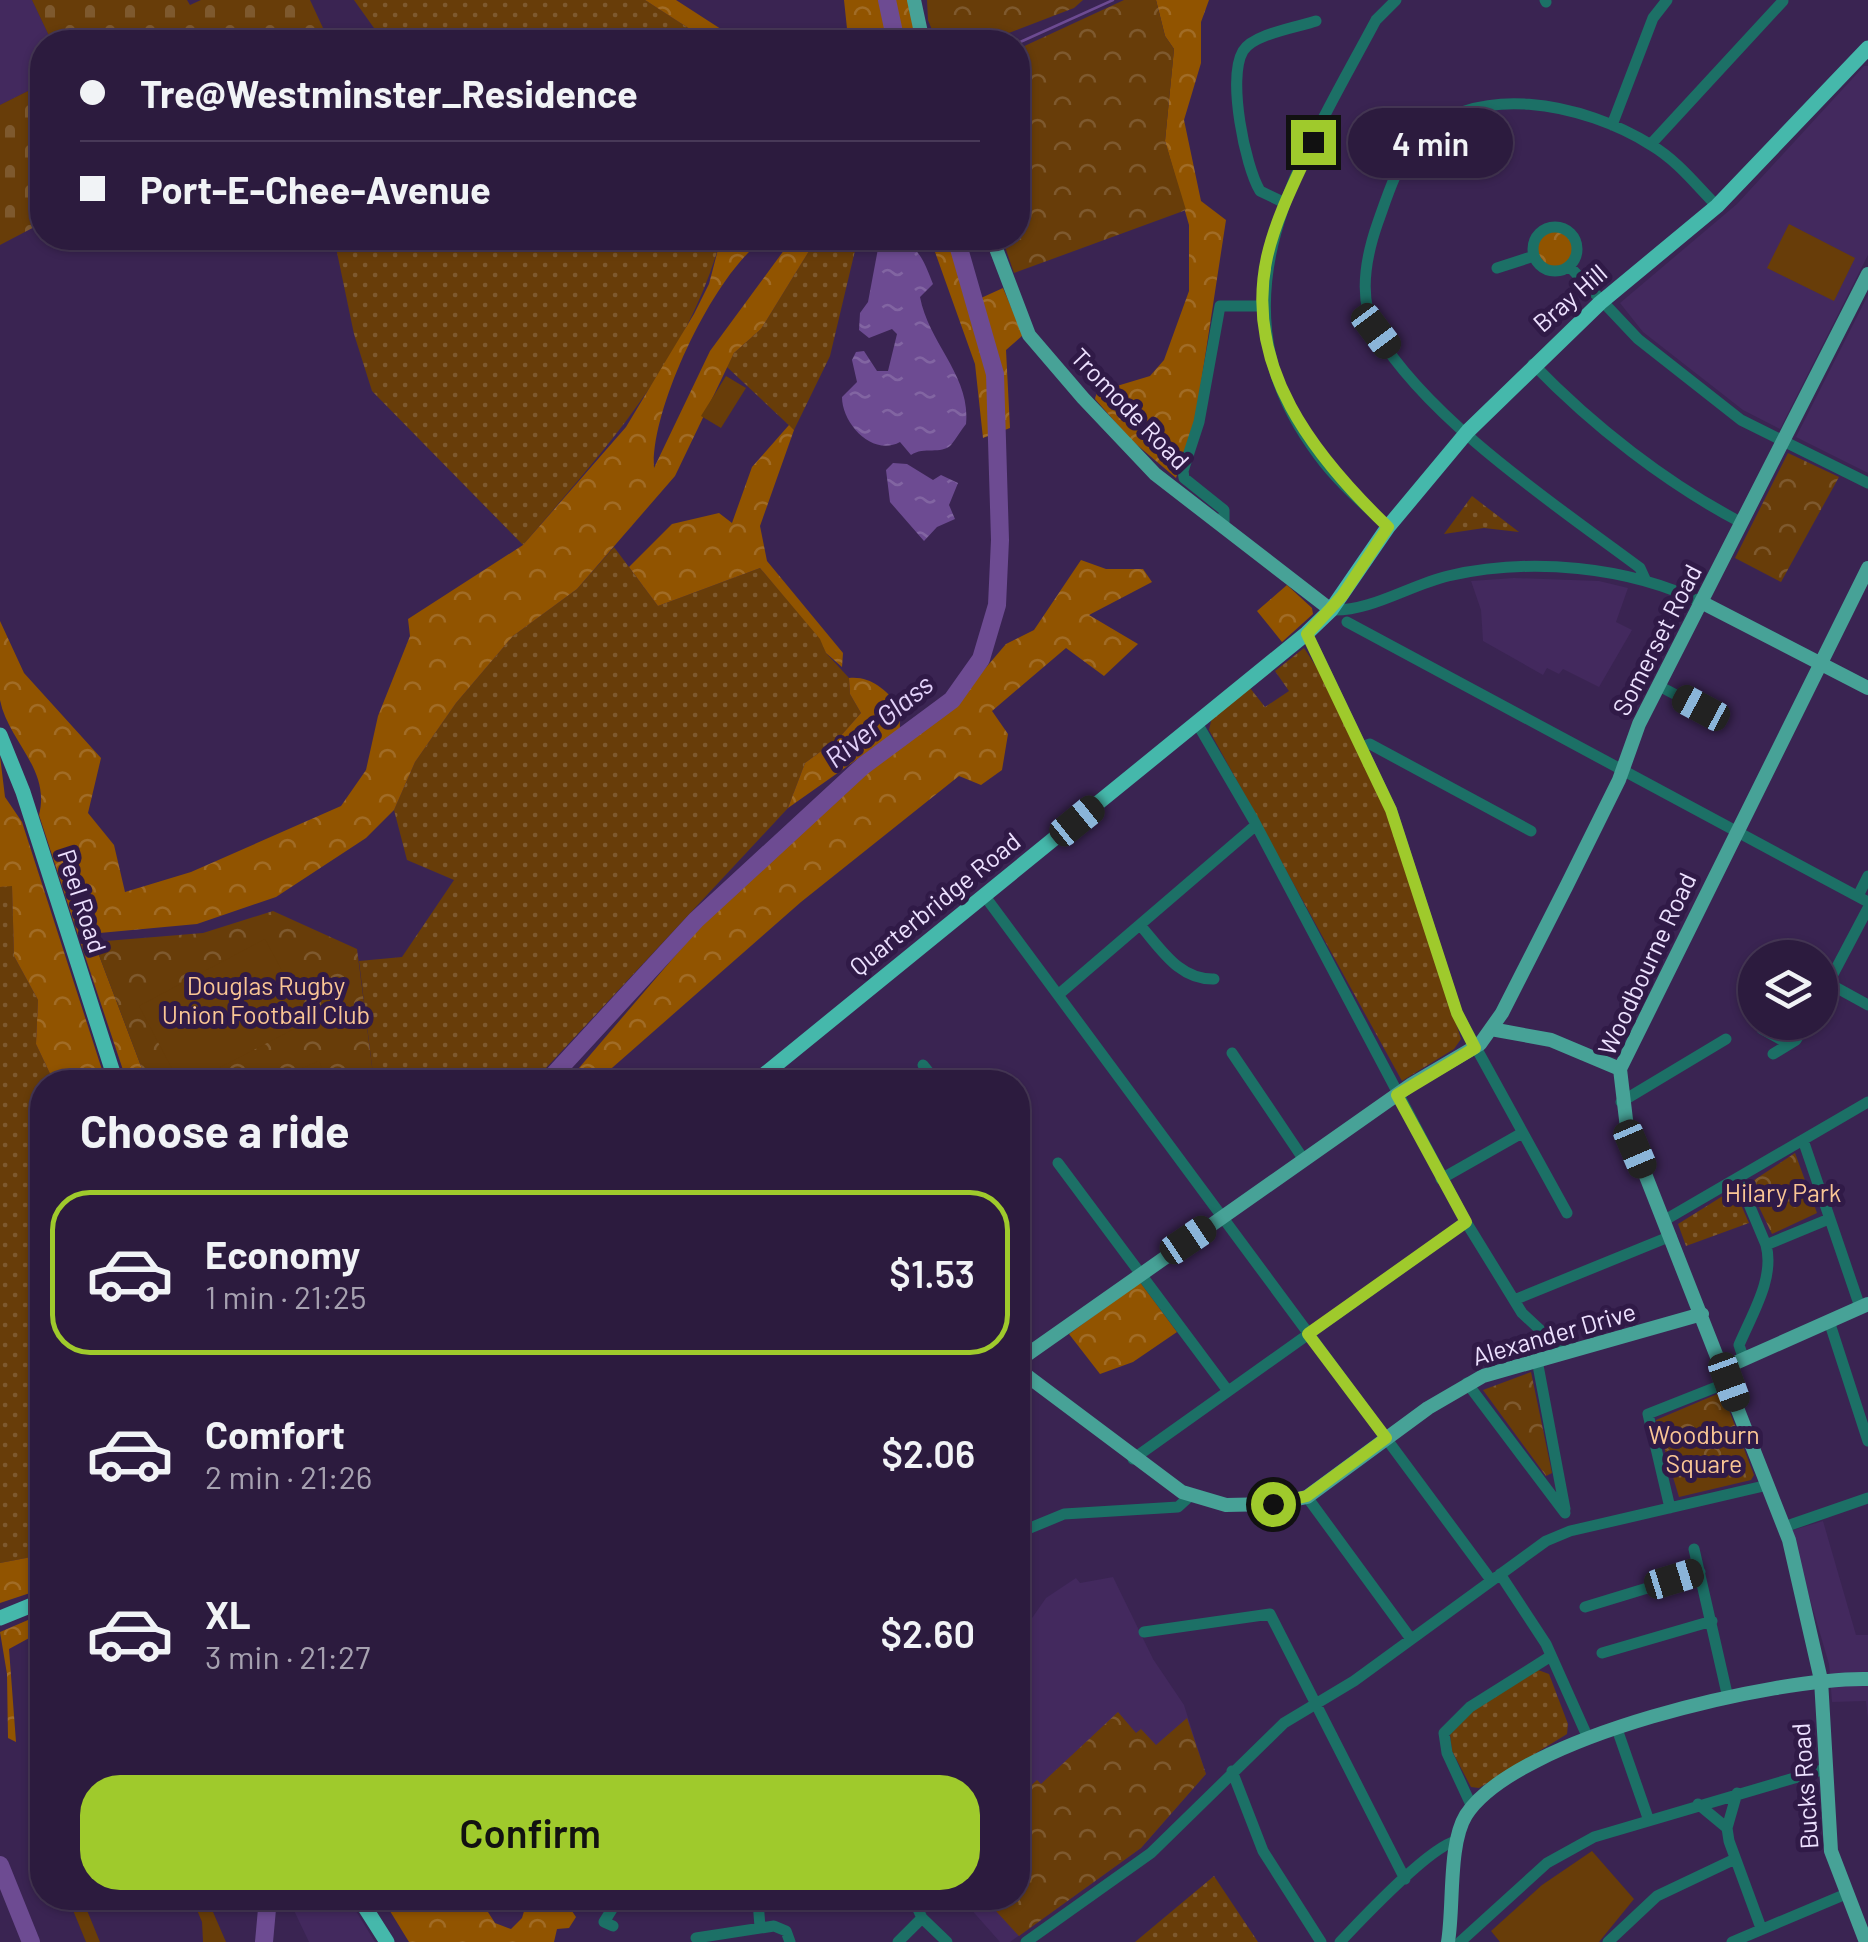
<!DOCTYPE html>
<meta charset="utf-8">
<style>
body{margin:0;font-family:Barlow,sans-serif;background:#382849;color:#f1f3f6;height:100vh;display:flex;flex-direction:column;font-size:38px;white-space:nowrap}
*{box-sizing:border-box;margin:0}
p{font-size:32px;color:#a6a1b0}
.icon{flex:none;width:55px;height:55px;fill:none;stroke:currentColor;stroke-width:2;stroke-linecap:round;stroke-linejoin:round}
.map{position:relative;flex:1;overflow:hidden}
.details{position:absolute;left:30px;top:1070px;width:1000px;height:840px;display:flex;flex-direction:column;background:#2c1b3e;border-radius:40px;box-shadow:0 2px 8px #0004,0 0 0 2px #483958}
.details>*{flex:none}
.hud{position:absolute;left:30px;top:30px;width:1000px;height:220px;border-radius:40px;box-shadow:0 2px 8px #0004,0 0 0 2px #483958;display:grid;align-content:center;height:220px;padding:0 50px;background:#2c1b3e}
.tools{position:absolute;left:1738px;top:940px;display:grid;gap:20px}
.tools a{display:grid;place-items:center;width:100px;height:100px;border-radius:50%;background:#2c1b3e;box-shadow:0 2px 8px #0004,0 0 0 2px #483958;font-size:50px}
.end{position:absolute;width:45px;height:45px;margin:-22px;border:12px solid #9fca2c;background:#111;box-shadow:0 0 0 5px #111}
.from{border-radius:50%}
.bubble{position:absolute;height:70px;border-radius:35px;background:#2c1b3e;box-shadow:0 2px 8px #0004,0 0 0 2px #483958;font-size:32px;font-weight:600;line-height:70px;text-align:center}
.car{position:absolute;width:30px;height:60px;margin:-30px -15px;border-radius:12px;box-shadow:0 0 8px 2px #0007;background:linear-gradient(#222 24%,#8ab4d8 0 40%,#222 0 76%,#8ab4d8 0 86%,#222 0)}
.hud b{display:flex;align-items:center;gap:35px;height:95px;font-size:38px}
.hud b+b{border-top:2px solid #483958}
.hud i{width:25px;height:25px;background:#f1f3f6}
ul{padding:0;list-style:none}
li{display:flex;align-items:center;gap:30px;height:165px;margin:0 20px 15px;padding:0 30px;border:5px solid transparent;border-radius:40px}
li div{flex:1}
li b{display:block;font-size:38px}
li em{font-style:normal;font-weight:600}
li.on{border-color:#9fca2c}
li>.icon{width:90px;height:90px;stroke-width:1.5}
h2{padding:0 50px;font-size:45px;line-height:120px}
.button{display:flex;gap:20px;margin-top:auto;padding:20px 50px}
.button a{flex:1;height:115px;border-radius:40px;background:#9fca2c;color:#111;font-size:40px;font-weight:600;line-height:115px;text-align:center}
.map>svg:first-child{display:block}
.built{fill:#43295e}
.grass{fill:url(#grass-dots)}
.forest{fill:url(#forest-crowns)}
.cemetery{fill:url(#cemetery-stones)}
.park{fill:url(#park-crowns)}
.pitch{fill:#683d09}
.water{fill:url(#water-ripples)}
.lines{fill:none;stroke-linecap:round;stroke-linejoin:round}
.stream{stroke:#6d4b92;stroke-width:2.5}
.river{stroke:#6d4b92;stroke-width:18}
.minor{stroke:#1c7066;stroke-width:11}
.major{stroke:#47a297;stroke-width:14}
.highway{stroke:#45b8ab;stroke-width:15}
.route{stroke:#9fca2c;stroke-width:12}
.labels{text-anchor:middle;stroke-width:10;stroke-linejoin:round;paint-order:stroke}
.street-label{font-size:25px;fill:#ede1ff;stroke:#301a47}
.park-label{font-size:25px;fill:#fac695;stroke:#301a47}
.water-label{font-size:28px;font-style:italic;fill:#e2d1fa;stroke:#301a47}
</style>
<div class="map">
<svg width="1868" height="1942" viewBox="0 0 1868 1942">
<defs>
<pattern id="grass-dots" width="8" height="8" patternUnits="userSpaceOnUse" patternTransform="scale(2.5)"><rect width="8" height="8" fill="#683d09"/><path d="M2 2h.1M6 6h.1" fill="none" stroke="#7e592e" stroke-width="1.8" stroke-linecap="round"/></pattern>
<pattern id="forest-crowns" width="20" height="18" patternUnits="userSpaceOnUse" patternTransform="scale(2.5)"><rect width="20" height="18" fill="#915400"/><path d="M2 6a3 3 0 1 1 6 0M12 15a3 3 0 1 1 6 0" fill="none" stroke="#a16c26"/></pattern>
<pattern id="cemetery-stones" width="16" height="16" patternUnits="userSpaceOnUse" patternTransform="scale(2.5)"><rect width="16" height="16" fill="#683d09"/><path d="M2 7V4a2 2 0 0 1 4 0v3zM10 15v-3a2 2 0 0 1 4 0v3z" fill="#7e592e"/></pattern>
<pattern id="park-crowns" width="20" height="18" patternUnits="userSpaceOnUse" patternTransform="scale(2.5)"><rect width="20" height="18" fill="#683d09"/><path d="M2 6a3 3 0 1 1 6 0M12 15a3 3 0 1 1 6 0" fill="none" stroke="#7e592e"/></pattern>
<pattern id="water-ripples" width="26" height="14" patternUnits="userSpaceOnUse" patternTransform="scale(2.5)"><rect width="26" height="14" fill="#6d4b92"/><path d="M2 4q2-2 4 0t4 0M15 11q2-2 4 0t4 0" fill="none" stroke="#8265a2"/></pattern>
</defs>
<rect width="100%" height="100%" fill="#3a2452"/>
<!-- built -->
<path class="built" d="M0,0H32L52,42H42V84L0,105Z
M1864,66H1868V255L1780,429L1743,410L1643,332L1620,303L1737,204Z
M1868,295V473L1796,437Z
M1514,578L1599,581L1628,588L1616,622L1632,630L1599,687L1563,669L1559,674L1547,668L1543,675L1483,641L1481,610L1471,581Z
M1823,1521L1856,1635H1868V1720L1866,1701L1832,1702L1829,1664L1790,1531Z
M1113,1577L1153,1659L1184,1705L1206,1774L1141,1848L1010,1942H1000L961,1898H1018V1638L1046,1598L1076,1578L1080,1583Z
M288,1898H348L375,1942H309Z"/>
<!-- grass -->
<path class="grass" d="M354,0H645L710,42H384Z
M334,238H721C688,361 604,450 523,545L372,391L354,334Z
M817,238H858L830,356L794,430L727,367L734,353L761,329Z
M1472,496L1519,532L1484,528L1444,534Z
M614,547L658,606L760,568L821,639L826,653L849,678L850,694L861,713L839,738L805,763L788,808L533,1082H374L359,961L402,957L454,880L407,860L394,810L415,762L456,703L513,636L577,589Z
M1304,648L1328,685L1369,769L1406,864L1461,1039L1454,1049L1402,1081L1209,730L1212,717L1250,688L1265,707L1289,691L1275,671Z
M12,885L14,956L38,1000L36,1044L54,1082H42V1226L31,1227V1254L42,1251V1555L0,1563V887Z
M1734,1189L1749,1223L1686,1246L1678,1224Z
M1538,1670L1549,1674L1568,1724L1567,1734L1479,1788L1471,1787L1452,1751L1450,1734L1476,1708Z
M1214,1876L1258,1942H1135Z"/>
<!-- forest -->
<path class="forest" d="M645,0H676L741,42H710Z
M844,0H909L918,42H841L848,38Z
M1156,0H1209L1201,22V63L1184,120L1201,201L1226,220L1196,416L1176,478L1130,439L1095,399L1097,392L1150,376L1164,360L1189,291V225L1165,141L1174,49L1165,36Z
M1537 249a18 18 0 1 1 36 0a18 18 0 1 1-36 0Z
M721,238H766C716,269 650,409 654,468L710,351L793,238H817L761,329L734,353L675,476L577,589L513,636L456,703L415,762L394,810L366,838L276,897L197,924L78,935L39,815C51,769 8,741 0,700C0,676 0,646 0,621L24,673L101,758L88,813L114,845L125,892L191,872L341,806L366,770L378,716L410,636L408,619L523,545L626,427L694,314L709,284Z
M930,238H960L981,298L1003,288L1023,335L1006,350L1010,428L983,438L975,364Z
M789,425L794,430L760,526L767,561L843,653L842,667L826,653L820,639L760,568L658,606L629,567L672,524L719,513L732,523L752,467Z
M1081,560L1106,569H1143L1152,582L1089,615L1138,644L1104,676L1066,648L992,711L1008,734L1002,770L981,785L959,776L801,902L596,1082H567L698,929L865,775L954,705L1006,644L1034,630Z
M1287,585L1312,608L1313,614L1282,642L1257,611Z
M849,678C871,676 884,689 899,705L900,729L788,808L805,763L839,738L861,713L850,694Z
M0,756L5,797L22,822L106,1082H54L36,1044L38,1000L14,956L12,886L0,887Z
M94,942L147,1082H127L81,944Z
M1140,1282L1177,1332L1133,1362L1100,1374L1069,1334Z
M42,1555V1589L0,1603V1563Z
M42,1614V1631L9,1649L16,1742L8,1738L7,1674L0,1632Z
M382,1898H479L495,1923L511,1929L522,1918L528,1898H563L576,1917L569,1928L557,1929L554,1942H409Z"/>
<!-- cemetery -->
<path class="cemetery" d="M32,0H187L190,5L201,0H310L323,28L292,42H52Z
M42,84V223L0,245V105Z"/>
<!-- park -->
<path class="park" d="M927,0H1083L1074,8L985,42H937L928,20Z
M1124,0H1156L1165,36L1174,49L1165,141L1186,210L1014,273L1002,238H1018V49Z
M1788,453L1839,477L1781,582L1735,558Z
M273,911L357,949L374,1082H147L94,942L203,933Z
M1795,1153L1817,1213L1772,1234L1748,1184Z
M1531,1372L1552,1473L1546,1476L1483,1390Z
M1722,1392L1754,1475L1751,1480L1679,1497L1656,1420Z
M1118,1712L1136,1733L1141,1729L1156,1745L1187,1718L1206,1774L1141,1848L1019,1936L984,1898H1018V1798L1037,1780L1041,1784Z"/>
<!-- pitch -->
<path class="pitch" d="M1789,224L1855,258L1834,301L1767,268Z
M726,376L746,388L721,428L701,416Z
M265,939L309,1021L192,1082H179L139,1006Z
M319,1061L328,1082H270Z
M1592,1851L1634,1899L1599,1942H1500L1491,1931L1542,1885Z
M68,1898H82L100,1942H86Z
M192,1898H207L226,1942H203L202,1922Z"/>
<!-- water -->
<path class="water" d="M880,238C913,235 922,255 933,284L920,297C929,344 971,376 966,424C961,430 956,439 951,445C941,455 924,446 911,455L900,442C873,457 842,424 842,397L857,382L852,360L856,352L864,351L877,371H888L897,334L892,329L869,338L859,330L860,313L868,302Z
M893,463L907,464L933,480L941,475L958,483L949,505L955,519L937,527L924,541L890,502L886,470Z"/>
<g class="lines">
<!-- stream -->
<path class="stream" d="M1018,43L1113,0"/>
<!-- river -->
<path class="river" d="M887,0L896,42
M547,1082L696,920L863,766L952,700L981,659L997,605L1000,540L995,374L956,238
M0,1865L31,1942
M264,1942L268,1898"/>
<!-- minor -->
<path class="minor" d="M1545,0L1546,2
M1612,125L1653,18L1667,0
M1651,144L1783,1
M1285,203L1260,191C1245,166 1227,78 1243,51C1253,34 1298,27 1316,21
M1533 249a22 22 0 1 1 44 0a22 22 0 1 1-44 0Z
M1569,266L1638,339L1741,420L1868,483
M1497,268L1534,256
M1533,364C1593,426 1666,483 1742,523
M1224,523V510L1184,478L1183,471L1199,422L1220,306H1264
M1388,527C1364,504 1338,482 1319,456C1203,302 1300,163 1376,20L1396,0
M1645,579L1640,568C1557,506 1429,421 1376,332C1357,298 1366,256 1378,222C1387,197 1396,167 1413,146C1470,77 1586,104 1651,145C1678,161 1696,185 1717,206
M1331,610C1370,612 1410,585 1448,576C1530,557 1628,566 1703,603
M1347,622L1868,902
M1307,633L1391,809L1457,1013L1567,1213
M1659,686L1701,708
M1197,723L1253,819L1466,1222L1522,1313L1565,1353
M1364,746L1370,744L1531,831
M984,895L1491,1580
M1858,896L1868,876
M1140,925C1161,949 1179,980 1214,979
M1828,983L1868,1005
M1058,995L1256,825
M1820,999L1868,908
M1762,1029L1789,1044
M1232,1053L1304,1160
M1773,1054L1796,1040L1807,1022
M923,1065L935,1080
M914,1082L927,1072
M1621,1102L1726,1039
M1803,1140L1860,1307
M1058,1163L1228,1391
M1738,1178L1766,1245L1829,1219
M1441,1179L1522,1133
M1665,1220L1868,1102
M1514,1300L1671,1236
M1829,1321L1868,1441
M1537,1360L1565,1509
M1744,1360L1739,1345C1752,1314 1775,1278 1766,1245
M1467,1383L1565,1513
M1133,1459L1466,1222
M1307,1497L1411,1639
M1670,1508L1648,1414L1729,1382
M1784,1527L1868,1498
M1018,1533L1064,1514L1178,1507L1190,1496
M1694,1549L1728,1698
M1500,1574L1546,1644L1588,1738
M1585,1607L1700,1572
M1144,1632L1270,1614L1405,1879
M1602,1653L1712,1621
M1617,1729L1648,1818
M1232,1771L1263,1851L1321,1942
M1737,1793L1727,1828L1729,1841L1761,1928
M1698,1804L1727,1828
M1472,1807L1447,1753L1444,1733L1470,1707L1551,1656
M913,1898L922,1918L947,1942
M825,1901L840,1900
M613,1926L604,1922L619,1898
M760,1927L758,1901L781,1898
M696,1938L774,1926L786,1931L790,1942
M898,1942L922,1918
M1026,1942L1151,1853L1284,1723L1354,1681L1546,1541L1570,1531L1768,1485
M1340,1942C1362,1919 1429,1847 1456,1841
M1460,1942L1547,1863L1594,1837L1825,1769
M1608,1942L1657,1896L1735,1859
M1732,1942L1846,1894"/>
<!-- major -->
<path class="major" d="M914,0L923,42
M992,238L1029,335L1083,398L1155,474L1331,610
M1703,603L1868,688
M1491,1029L1551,1040L1620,1069
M1018,1361L1412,1084L1480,1044L1502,1013L1566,887L1619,780L1639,724L1868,274
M1724,1368L1868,1304
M1018,1369L1182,1492L1226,1505L1273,1504L1307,1497L1428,1408L1483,1376L1702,1314
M1448,1942C1454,1907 1448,1844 1466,1815C1517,1736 1777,1677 1868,1679
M1866,1942L1831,1851L1821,1680L1789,1540L1627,1128L1620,1069L1868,568"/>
<!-- highway -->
<path class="highway" d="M0,735L23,792L116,1082
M755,1082L1307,633L1331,610L1388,527L1468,431L1600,303L1717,206L1868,48
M0,1618L42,1601
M359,1898L387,1942"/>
</g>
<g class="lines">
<!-- route -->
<path class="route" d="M1273,1504L1307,1496L1386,1438L1308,1334L1466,1222L1397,1095L1475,1048L1457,1013L1391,810L1307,634L1342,596L1388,527C1314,456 1243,367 1267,257C1276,217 1296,179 1313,142"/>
</g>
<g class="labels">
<!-- street labels -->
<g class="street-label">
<text transform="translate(1570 298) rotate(-41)" y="9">Bray Hill</text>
<text transform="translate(1130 409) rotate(46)" y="9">Tromode Road</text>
<text transform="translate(1657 640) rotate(-63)" y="9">Somerset Road</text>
<text transform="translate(82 901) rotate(72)" y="9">Peel Road</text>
<text transform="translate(935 904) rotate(-39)" y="9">Quarterbridge Road</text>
<text transform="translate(1647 964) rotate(-65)" y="9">Woodbourne Road</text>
<text transform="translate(1554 1334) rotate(-16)" y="9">Alexander Drive</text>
<text transform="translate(1805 1786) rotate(-94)" y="9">Bucks Road</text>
</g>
<!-- park labels -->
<g class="park-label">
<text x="266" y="995">Douglas Rugby<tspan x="266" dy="29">Union Football Club</tspan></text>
<text x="1783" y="1202">Hilary Park</text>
<text x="1704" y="1444">Woodburn<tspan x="1704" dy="29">Square</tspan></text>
</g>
<!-- water labels -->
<g class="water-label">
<text transform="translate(879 721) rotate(-39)" y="10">River Glass</text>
</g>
</g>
</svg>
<div class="tools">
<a><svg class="icon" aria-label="layers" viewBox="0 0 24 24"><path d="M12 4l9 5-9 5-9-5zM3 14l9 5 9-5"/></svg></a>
</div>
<i class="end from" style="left:1273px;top:1504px"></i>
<i class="end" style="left:1313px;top:142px"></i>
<div class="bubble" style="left:1348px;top:108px;width:165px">4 min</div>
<i class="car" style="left:1376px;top:331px;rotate:143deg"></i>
<i class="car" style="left:1701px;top:708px;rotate:298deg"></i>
<i class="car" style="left:1077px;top:821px;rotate:51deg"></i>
<i class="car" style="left:1635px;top:1149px;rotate:157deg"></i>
<i class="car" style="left:1188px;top:1240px;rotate:56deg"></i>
<i class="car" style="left:1729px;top:1382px;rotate:160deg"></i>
<i class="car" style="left:1674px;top:1579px;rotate:73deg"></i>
<div class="hud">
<b><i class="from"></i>Tre@Westminster_Residence</b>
<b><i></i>Port-E-Chee-Avenue</b>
</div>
<section class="details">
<h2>Choose a ride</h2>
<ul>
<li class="on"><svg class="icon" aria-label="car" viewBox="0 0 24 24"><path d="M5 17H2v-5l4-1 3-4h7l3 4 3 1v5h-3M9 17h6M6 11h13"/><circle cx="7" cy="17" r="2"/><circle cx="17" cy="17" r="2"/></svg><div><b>Economy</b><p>1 min · 21:25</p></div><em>$1.53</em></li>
<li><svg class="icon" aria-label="car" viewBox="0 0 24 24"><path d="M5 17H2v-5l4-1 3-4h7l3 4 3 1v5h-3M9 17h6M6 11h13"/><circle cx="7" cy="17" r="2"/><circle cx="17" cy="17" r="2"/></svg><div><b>Comfort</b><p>2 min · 21:26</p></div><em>$2.06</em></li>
<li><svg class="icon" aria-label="car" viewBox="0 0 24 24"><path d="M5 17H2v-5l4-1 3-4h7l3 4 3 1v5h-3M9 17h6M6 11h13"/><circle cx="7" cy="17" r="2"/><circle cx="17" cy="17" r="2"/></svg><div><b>XL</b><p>3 min · 21:27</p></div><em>$2.60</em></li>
</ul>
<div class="button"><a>Confirm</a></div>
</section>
</div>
